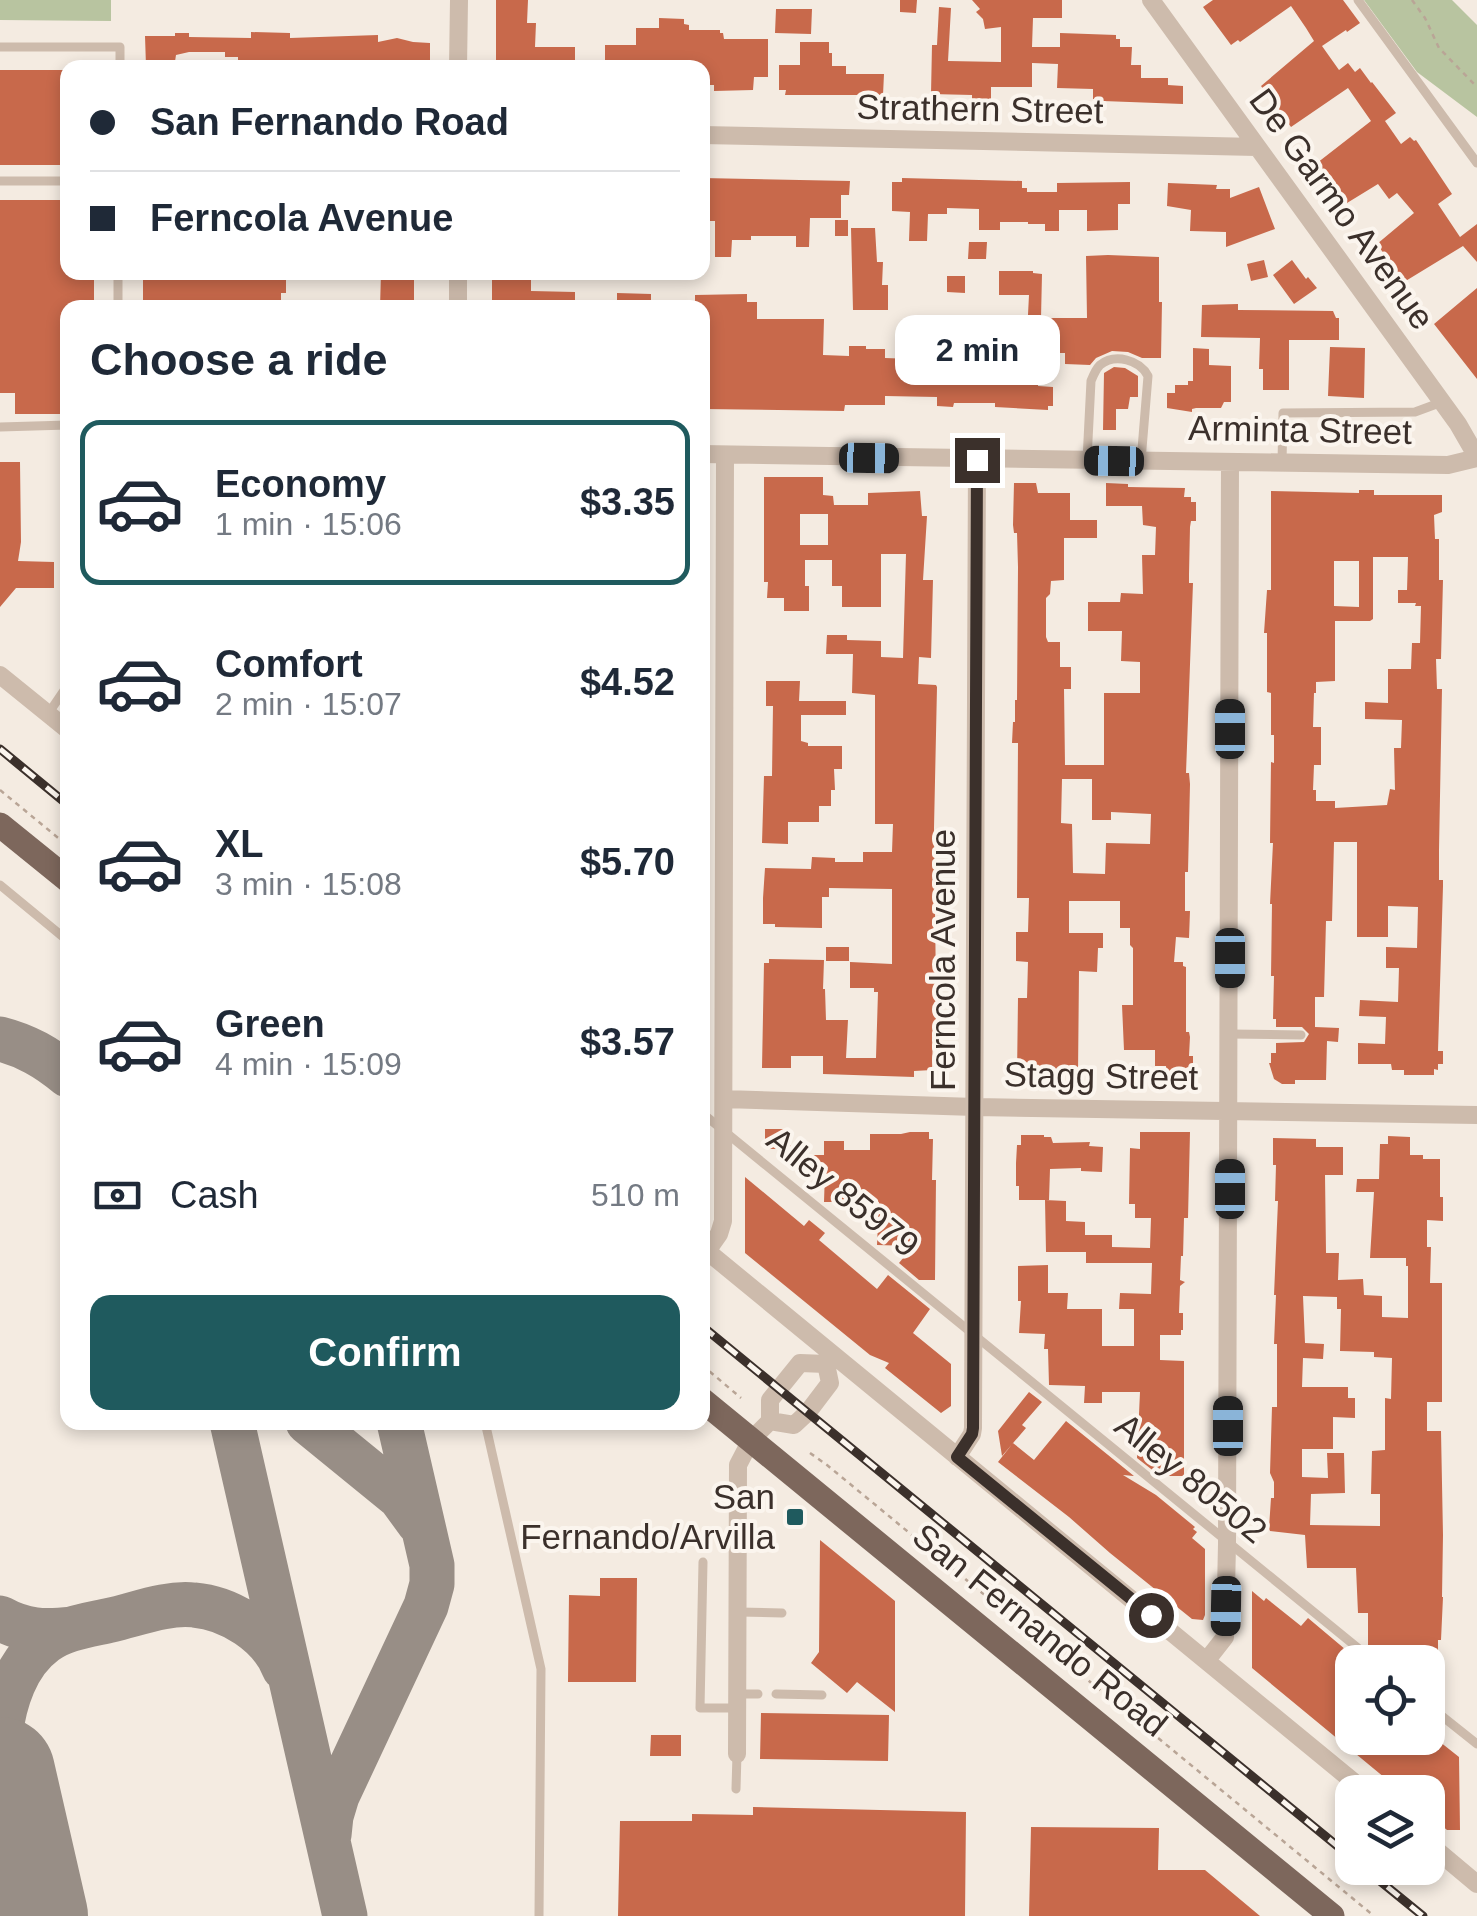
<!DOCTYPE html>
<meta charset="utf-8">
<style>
body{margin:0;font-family:Arial,sans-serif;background:#f6f6f7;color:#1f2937;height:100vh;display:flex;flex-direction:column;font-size:38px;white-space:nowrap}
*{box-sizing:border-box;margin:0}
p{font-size:32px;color:#747a83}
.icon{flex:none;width:55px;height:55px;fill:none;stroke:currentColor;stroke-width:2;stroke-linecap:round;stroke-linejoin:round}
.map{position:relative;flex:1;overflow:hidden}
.details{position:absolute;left:60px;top:300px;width:650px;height:1130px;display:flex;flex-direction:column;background:#fff;border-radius:20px;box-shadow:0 5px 15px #0003}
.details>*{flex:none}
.banner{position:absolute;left:60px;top:60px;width:650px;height:220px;border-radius:20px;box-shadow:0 5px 15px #0003;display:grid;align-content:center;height:220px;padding:0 30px;background:#fff}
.tools{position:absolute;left:1335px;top:1645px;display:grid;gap:20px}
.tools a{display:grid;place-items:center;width:110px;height:110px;border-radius:20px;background:#fff;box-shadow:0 5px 15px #0003;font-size:50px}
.end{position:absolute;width:45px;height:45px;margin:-22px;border:12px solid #3b302b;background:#fff;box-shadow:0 0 0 5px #fff}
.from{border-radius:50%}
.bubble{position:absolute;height:70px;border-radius:20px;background:#fff;box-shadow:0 5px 15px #0003;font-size:32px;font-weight:700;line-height:70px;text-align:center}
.car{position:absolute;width:30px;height:60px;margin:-30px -15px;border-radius:12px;box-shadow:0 0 8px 2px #0007;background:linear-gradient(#222 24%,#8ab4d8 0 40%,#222 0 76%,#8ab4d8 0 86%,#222 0)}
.banner b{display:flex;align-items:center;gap:35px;height:95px;font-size:38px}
.banner b+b{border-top:2px solid #e0e1e3}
.banner i{width:25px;height:25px;background:#1f2937}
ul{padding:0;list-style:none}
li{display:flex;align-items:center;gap:30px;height:165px;margin:0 20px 15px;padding:0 10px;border:5px solid transparent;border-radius:20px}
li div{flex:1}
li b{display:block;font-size:38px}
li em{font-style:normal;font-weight:700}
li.selected{border-color:#1f5a5e}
li>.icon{width:90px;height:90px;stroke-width:1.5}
h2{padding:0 30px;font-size:45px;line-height:120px}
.pay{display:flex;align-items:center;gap:25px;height:110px;padding:0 30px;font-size:38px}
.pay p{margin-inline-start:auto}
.primary-button{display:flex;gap:20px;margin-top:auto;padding:20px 30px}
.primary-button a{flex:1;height:115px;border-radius:20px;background:#1f5a5e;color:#fff;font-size:40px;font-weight:700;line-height:115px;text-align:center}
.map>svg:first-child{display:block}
.green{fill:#b8c4a0}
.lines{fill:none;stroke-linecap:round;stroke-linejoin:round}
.taxiway{stroke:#988e86;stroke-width:45}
.runway{stroke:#988e86;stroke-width:110}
.building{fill:#c8694b;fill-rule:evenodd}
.path{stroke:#b9a596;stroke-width:2.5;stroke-dasharray:5 5;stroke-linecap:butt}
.service{stroke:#cdbbac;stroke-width:9}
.minor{stroke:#cdbbac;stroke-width:18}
.primary{stroke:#7d675c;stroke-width:25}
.rail-casing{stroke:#3b302b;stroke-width:9}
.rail{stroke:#fbf5ee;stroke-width:5;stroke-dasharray:15;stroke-linecap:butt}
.route{stroke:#3b302b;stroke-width:12}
.poi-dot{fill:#1f5a5e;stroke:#fbf5ee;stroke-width:4}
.labels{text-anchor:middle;stroke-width:8;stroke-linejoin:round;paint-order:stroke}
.street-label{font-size:35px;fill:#3b302b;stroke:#fbf5ee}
.poi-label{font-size:35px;fill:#3b302b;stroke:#fbf5ee;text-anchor:end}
</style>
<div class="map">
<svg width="1477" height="1916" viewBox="0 0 1477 1916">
<rect width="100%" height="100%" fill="#f4ebe1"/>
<!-- green -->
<path class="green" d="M0,0H111V21L0,20Z
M1364,0H1452L1477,25V117L1417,72Z"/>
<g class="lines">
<!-- taxiway -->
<path class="taxiway" d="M0,1039C27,1046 46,1057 68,1075
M232,1422L345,1916
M308,1422L400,1497L419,1523
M0,1618C25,1632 45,1632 72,1629
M0,1736C4,1702 16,1663 45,1642C63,1628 89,1625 111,1620C137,1614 167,1602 194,1605C230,1608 271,1634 284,1668
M0,1751L6,1797
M329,1835L331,1816L337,1796L426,1606L432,1584V1565L399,1422"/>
<!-- runway -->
<path class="runway" d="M0,1772L33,1916"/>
</g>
<!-- building -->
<path class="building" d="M496,0H528L527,23H536L535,47H575V62H563V68H496Z
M900,0H917L916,13L900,12Z
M972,0H1062V18H1033L1032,47H1060V33L1116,35V39H1120V47H1132L1131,65H1141V78H1168V85L1183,86V104L1103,101V99H1093V89L1057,88L1058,64L1032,63V87H991V99H972V95L931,94L932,45H937L939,7L951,8L948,61L1001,62V27L985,29L983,19L976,12L980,9Z
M1213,0H1343L1360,23L1347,32L1346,30L1322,46L1339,70L1348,63L1355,72L1360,68L1371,83L1372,82L1396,113L1385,121L1401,144L1410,137L1414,141L1416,140L1452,194L1438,204L1460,237L1477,224V262L1463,246L1404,282L1377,244L1414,213L1397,193L1389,199L1378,184L1347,203L1317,163L1371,121L1348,88L1291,127L1261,86L1314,41L1306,28L1291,6L1240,42L1238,40L1231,45L1203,7Z
M776,9H812L811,34L775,33Z
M659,18L684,19V24L689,25V30H720V33H723L724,39H768V77H754L753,90L714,91V85H709L708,76H702V68H605V45H636V28H659Z
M251,32L290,33V38L378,35V42L397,38L413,42L430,43V68H260L255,67L256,62H238V57H225V52H189L176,55L174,68L146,66L145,36H175V33H189V37L251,38Z
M800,42H829V53H832V66H846V74H884L883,95H785L786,90H779V65H800Z
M0,70H68V165H0Z
M702,178L850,181L849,195H841V218H810L809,247H796V236H751V240H732L731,257H715V221H707V209H702Z
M902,178L1022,181V188H1027V192H1057V183L1130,182V204H1118V230L1087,231V210H1059V231H1045V224H1028V222H1000V230H979V209L947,208V214H928L927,241H909L910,212L892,211V182H902Z
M1168,183L1217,185L1216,189H1230V198L1259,187L1275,229L1226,247V232L1190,231L1191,210L1167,206Z
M0,200H68V272H94V308H68V414H15V393H0Z
M835,220H848V236H835Z
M851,228H875L877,262H883L882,285H888V310H853Z
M969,242H987L986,259H968Z
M1108,255L1159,257V302H1162L1161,358H1142L1128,352L1112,351L1096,358L1090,365L1065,364V353H1039L1038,386L1053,387V406H1048V410L995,407V403H954L953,407L937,406V397L885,396V405H845L844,411L703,409L702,308H695V295L747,294V302H757V319H824L823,355L849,356V346H866V349H885V358L913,359V340H970V326H994V334H1027L1029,295H999V271H1033V273L1042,274L1041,318H1087L1086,256Z
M1264,260L1268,277L1251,281L1247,264Z
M1292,260L1306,279L1308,277L1317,288L1294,304L1273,275Z
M143,272H286V293H281V308H143Z
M381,272H414V308H380Z
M492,272H531V291L575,292V308L535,305L498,308V303H492Z
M947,276H965V293L947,292Z
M1477,288V379L1434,324Z
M617,293L651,294V308H617Z
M1238,304V310L1333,311L1336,318H1339V340H1289V390H1263V369H1259L1260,338L1201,337L1202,305Z
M1330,347L1365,348L1364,398L1328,396Z
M1193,348L1209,349V365L1231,366V402H1224L1221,408H1196L1192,409V412L1167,408V393H1175V385H1188V381H1193Z
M1114,367L1125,368L1138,376V397H1130L1128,409H1116V430H1103L1104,373Z
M0,462H20L21,542L18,561L54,562V588H16L0,607Z
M764,477H823V495L833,496L834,505H868V493L920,491L922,516H927L923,580H933L931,658L919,657L918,684L936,685L937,687L934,828L936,991L942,992V1007H936V1031H933L932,1070L914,1071V1077L823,1074V1056H791V1068H762L764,963H769V959L824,960L823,989H825L826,1020H848L846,1058H876L878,992H874V988H850V962L892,964V889L829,888V897H822V928L775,927V924H763V898L765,868L811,869L812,857L835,858V862H863V852H892L893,824H875V695L852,693L853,654H826L827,635H847V640L881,641V657L903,658L906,554H881V607H842V586H832V560H805V586H809V611H784V598H767L768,582H764ZM800,514H828V545H800Z
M1014,483H1036L1038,493H1070V520H1097V538H1064V580L1051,581L1050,594L1046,598V637L1048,642H1060V667H1071V689H1064L1065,765H1104V693H1140V662L1121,661L1122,631H1088V602H1120L1121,593L1143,594L1142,555H1155L1156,527L1143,525L1142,506H1106V483L1128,484V487L1185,488L1184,497H1191V502H1196V521H1191L1190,527L1189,574V583H1193L1186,773H1189L1190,784L1188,872H1185V911H1190L1189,938L1176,937L1174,962H1183V966L1186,967V1032H1189L1190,1037L1189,1056H1193V1078H1166V1066H1155V1050H1124L1122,1005H1133V948L1130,945V928H1120V901H1069V933H1103V948H1098L1097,972L1079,971L1078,1075H1017L1018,998H1027L1028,962L1016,961V932H1028L1029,898H1017L1018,743H1012L1013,722H1015V700H1017L1018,567L1017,533H1014L1013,525ZM1062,779H1092V820H1111V812L1151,814L1150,844L1106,843L1105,874L1073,873L1072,824L1061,823Z
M1359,490H1374V495H1442V512L1434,515L1435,539H1439V580H1443L1441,659H1436L1437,689H1442L1439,850V880H1443V886L1438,1051H1443V1064H1438V1070L1434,1069V1075H1404V1070H1392L1391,1064H1358V1043L1385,1044L1386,1017L1359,1016L1360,1000L1398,1002L1399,968H1386V947L1417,948L1418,907L1388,906V937H1357V842H1334L1332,921H1326L1324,997H1315V1027L1339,1028L1338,1042L1327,1041L1326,1080H1295V1084H1282L1274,1079L1269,1063H1271V1053H1276V1043L1304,1042L1309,1034L1302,1027H1276V1019H1273L1274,976H1271L1272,904H1270L1273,843H1270L1271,762L1274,763V735H1271V693L1267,692V633H1264L1267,590H1271V491L1359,493ZM1373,557H1408L1407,590H1398V603H1416L1415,606H1421L1420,643H1412L1411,669H1388V703L1365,702V719L1402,720L1401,748H1394L1395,790L1390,789L1387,805L1335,808V801H1316V790H1313L1314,765H1321V727H1313L1314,693H1316V682L1335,681V621H1370L1373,619ZM1334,561H1359V607L1334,606Z
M766,681H800L799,701H846V715H801V741L808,743V746H842V769H834L835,790H831V806H819V822H788V844L762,843L764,776H772L773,706H766Z
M826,947H849V961H826Z
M765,1129H791V1149H765Z
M910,1132H929V1139H933L932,1180H936L935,1280H919L899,1263L913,1246L877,1245L879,1202H824L825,1171H798V1155H824V1141H844V1150H870V1134H901Z
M1140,1132H1190L1188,1218H1184L1183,1256H1181L1180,1280L1185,1282L1180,1286L1179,1313H1183V1330H1181V1335H1160V1360L1184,1361V1476H1160L1137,1458L1140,1392H1102V1403H1084L1085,1386L1049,1385L1048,1349H1044L1045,1334L1019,1333L1021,1301H1018V1266L1048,1265V1293H1068L1067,1309H1102V1346H1134V1309H1119L1120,1293L1151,1294L1152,1263H1086V1252H1046L1045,1200L1066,1201V1221L1085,1222V1235H1112V1247L1150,1248L1151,1218H1135V1204H1129L1130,1148L1140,1149Z
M1021,1135H1044V1137H1051L1053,1143L1090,1142L1089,1146L1103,1147L1102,1172L1081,1171V1168L1050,1169L1049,1200H1019V1186H1016V1163L1017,1145H1021Z
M1388,1136L1410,1137V1155H1423V1159H1440V1197H1443V1221L1427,1220V1247H1431L1430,1283H1442V1402H1427V1431H1441L1443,1535L1442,1597H1443L1441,1640H1438V1662H1397V1645H1368V1613H1358L1356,1568H1307L1305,1535L1270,1531L1269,1528L1271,1498H1274V1482L1270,1473L1272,1407H1277V1344H1274L1276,1295H1274L1278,1201H1275L1276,1165H1273V1138L1316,1139V1147H1343V1175H1325L1326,1253H1339L1338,1280L1363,1279L1364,1295L1382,1296V1317L1408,1318V1266H1406V1258H1370L1374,1192H1356L1357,1179H1379L1380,1144H1388ZM1303,1296L1337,1297V1309H1341L1340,1351L1374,1352V1357L1392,1358L1391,1399L1385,1398V1450L1372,1451L1371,1494H1380V1526L1310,1525L1311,1494L1345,1493L1344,1453H1327L1328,1478L1302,1477V1449H1333V1417L1355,1418V1398H1348V1387H1302L1303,1358L1323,1359L1324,1344L1305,1343Z
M745,1177L804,1226L809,1220L825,1233L819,1240L877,1289L888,1275L930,1309L913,1333L951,1364V1406L941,1413L885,1368L889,1363L870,1355L745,1253Z
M1029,1392L1042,1402L1022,1425L1026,1428L1002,1456L998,1431Z
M1066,1421L1134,1476L1123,1475L1156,1495L1195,1527L1193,1529L1197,1532L1192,1538L1205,1549V1615L1203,1620L1192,1619L1110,1553L1069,1517L998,1462L1013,1443L1034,1460Z
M820,1540L895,1601V1712L857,1682L847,1693L811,1663L819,1652Z
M600,1578H637L636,1682H568L569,1595L600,1596Z
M1252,1591L1264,1601L1266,1598L1301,1626L1308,1618L1352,1655V1738H1435L1459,1757L1460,1830H1447L1428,1814V1792H1402L1252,1668Z
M1428,1676H1441V1694L1428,1692Z
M761,1713L889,1715L888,1761L760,1759Z
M651,1735H681V1756H650Z
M753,1807L966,1812L965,1916H618L620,1821H692V1814L753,1815Z
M1031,1827L1159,1828L1158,1870H1205L1260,1916H1029Z"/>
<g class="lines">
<!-- path -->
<path class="path" d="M1412,0L1425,18L1439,48L1477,87
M0,790L68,846
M702,1365L741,1398
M810,1453L827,1465L1374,1916"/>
<!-- service -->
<path class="service" d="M1358,0L1477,163
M0,47H120V68
M0,181H68
M118,272V308
M0,427L68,425
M1087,460L1091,381C1093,376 1096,369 1100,365C1115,353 1140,360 1148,376L1141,461
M1282,463L1283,413L1415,412L1442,402
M48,714L65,689L68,565
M0,885L68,941
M1230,1034L1301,1035
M702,1113L1375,1662
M485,1422L541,1669L539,1916
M703,1562L700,1708H737
M739,1612L782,1613
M737,1694H758
M776,1694L822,1695
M1428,1705L1477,1744
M736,1789L737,1754"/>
<!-- minor -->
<path class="minor" d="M1151,0L1458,424L1477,457
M458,68L459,0
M702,135L1257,147
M458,272V308
M702,454L1448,465L1477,458
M0,675L68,730
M724,1099L975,1107L1477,1115
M702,1247L1366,1792
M707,1251L719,1234L723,1221L725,455
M770,1421L794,1425L808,1412L830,1383L826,1364
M957,1457L972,1434L973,1428L977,459
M1207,1660L1225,1637L1227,1544L1230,462
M737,1754L738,1465L751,1440L770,1421V1400L800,1363L826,1364
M1428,1843L1477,1884"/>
<!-- primary -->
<path class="primary" d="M0,825L68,880
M702,1400L1332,1916"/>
<!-- rail casing -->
<g class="rail-casing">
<path id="rail" d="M0,749L68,805
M702,1326L1352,1858
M1364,1868L1423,1916"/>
</g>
<!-- rail -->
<use href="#rail" class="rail"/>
</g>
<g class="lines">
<!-- route -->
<path class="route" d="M977,460L973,1428L972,1434L957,1457L1151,1615"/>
</g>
<!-- markers -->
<rect class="poi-dot" x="785" y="1507" width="20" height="20" rx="5"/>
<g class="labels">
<!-- street labels -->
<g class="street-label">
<text transform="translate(980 109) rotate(1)" y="12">Strathern Street</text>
<text transform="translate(1342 209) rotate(54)" y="12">De Garmo Avenue</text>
<text transform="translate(1300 430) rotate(1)" y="12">Arminta Street</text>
<text transform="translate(943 960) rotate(-90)" y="12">Ferncola Avenue</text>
<text transform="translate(1101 1076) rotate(1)" y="12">Stagg Street</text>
<text transform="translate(843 1192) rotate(39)" y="12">Alley 85979</text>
<text transform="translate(1191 1478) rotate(39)" y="12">Alley 80502</text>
<text transform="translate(1040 1630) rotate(39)" y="12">San Fernando Road</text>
</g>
<!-- poi labels -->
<g class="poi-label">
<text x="775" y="1509">San<tspan x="775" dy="40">Fernando/Arvilla</tspan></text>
</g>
</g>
</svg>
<div class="tools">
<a><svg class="icon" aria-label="locate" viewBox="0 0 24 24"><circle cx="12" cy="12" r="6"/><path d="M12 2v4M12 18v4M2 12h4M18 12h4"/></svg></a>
<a><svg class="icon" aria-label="layers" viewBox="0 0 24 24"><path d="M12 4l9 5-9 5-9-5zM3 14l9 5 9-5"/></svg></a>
</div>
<i class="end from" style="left:1151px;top:1615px"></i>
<i class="end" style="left:977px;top:460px"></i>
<div class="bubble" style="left:895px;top:315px;width:165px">2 min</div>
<i class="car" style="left:869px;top:458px;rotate:91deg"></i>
<i class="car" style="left:1114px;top:461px;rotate:271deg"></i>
<i class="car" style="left:1230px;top:729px;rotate:0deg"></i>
<i class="car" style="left:1230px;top:958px;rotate:180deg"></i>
<i class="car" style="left:1230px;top:1189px;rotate:0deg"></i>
<i class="car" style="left:1228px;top:1426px;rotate:0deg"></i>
<i class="car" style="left:1226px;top:1606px;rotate:181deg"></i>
<div class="banner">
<b><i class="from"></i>San Fernando Road</b>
<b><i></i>Ferncola Avenue</b>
</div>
<section class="details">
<h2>Choose a ride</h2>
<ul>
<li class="selected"><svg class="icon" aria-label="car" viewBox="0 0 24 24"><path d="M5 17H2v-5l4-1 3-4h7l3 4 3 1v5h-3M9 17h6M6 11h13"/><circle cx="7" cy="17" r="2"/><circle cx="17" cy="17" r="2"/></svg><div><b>Economy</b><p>1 min · 15:06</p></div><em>$3.35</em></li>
<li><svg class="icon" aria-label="car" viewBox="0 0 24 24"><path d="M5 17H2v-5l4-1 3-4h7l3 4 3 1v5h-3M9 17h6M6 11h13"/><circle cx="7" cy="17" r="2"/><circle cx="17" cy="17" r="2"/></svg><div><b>Comfort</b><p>2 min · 15:07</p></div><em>$4.52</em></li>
<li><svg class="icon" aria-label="car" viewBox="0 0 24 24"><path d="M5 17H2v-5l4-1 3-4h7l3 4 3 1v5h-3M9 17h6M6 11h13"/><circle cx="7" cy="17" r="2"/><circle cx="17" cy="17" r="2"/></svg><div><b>XL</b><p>3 min · 15:08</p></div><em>$5.70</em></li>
<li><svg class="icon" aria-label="car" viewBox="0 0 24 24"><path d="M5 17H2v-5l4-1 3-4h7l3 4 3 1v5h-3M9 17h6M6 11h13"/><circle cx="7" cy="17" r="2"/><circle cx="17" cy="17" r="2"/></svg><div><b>Green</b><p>4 min · 15:09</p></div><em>$3.57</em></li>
</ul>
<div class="pay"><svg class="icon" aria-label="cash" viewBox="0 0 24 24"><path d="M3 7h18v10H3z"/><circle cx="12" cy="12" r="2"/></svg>Cash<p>510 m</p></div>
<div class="primary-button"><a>Confirm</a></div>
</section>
</div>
